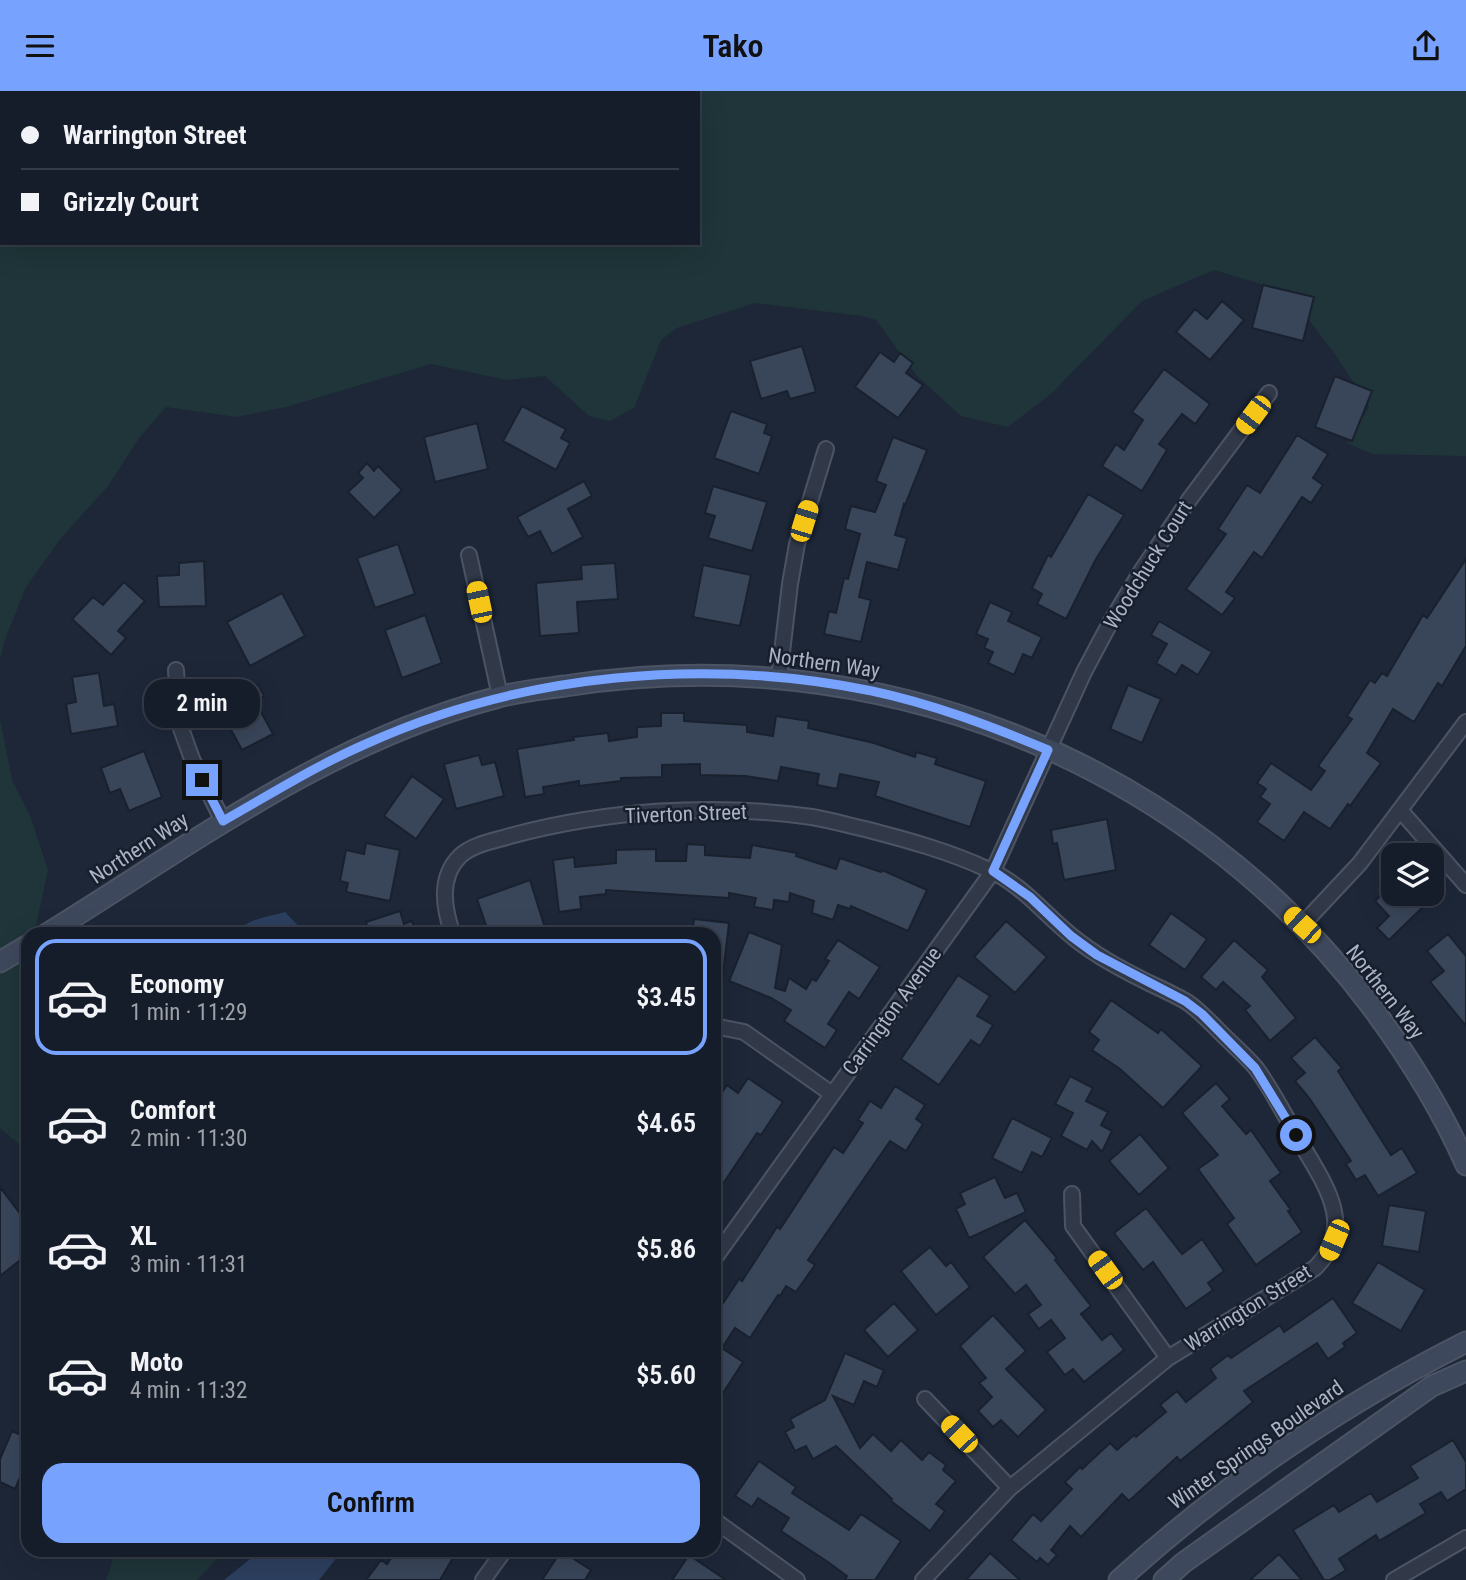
<!DOCTYPE html>
<meta charset="utf-8">
<style>
body{margin:0;font-family:"Roboto Condensed",sans-serif;background:#1f2632;color:#f1f3f6;height:100vh;display:flex;flex-direction:column;font-size:26px;white-space:nowrap}
*{box-sizing:border-box;margin:0}
p{font-size:23px;color:#9ea2a8}
.icon{flex:none;width:38px;height:38px;fill:none;stroke:currentColor;stroke-width:2;stroke-linecap:round;stroke-linejoin:round}
.map{position:relative;flex:1;overflow:hidden}
.drawer{position:absolute;left:21px;top:836px;width:700px;height:630px;display:flex;flex-direction:column;background:#161d2a;border-radius:21px;box-shadow:0 7px 28px #0002,0 0 0 2px #353b47}
.drawer>*{flex:none}
.hud{position:absolute;left:0px;top:0px;width:700px;height:154px;box-shadow:0 7px 28px #0002,0 0 0 2px #353b47;display:grid;align-content:center;height:154px;padding:0 21px;background:#161d2a}
.controls{position:absolute;left:1381px;top:752px;display:grid;gap:14px}
.controls a{display:grid;place-items:center;width:63px;height:63px;border-radius:14px;background:#161d2a;box-shadow:0 7px 28px #0002,0 0 0 2px #353b47;font-size:35px}
.end{position:absolute;width:32px;height:32px;margin:-16px;border:9px solid #77a3ff;background:#111;box-shadow:0 0 0 4px #111}
.from{border-radius:50%}
.bubble{position:absolute;height:49px;border-radius:21px;background:#161d2a;box-shadow:0 7px 28px #0002,0 0 0 2px #353b47;font-size:23px;font-weight:600;line-height:49px;text-align:center}
.car{position:absolute;width:21px;height:42px;margin:-21px -10px;border-radius:9px;box-shadow:0 0 5px 2px #0007;background:linear-gradient(#f5c518 24%,#345 0 40%,#f5c518 0 76%,#345 0 86%,#f5c518 0)}
.hud b{display:flex;align-items:center;gap:24px;height:66px;font-size:26px}
.hud b+b{border-top:2px solid #353b47}
.hud i{width:18px;height:18px;background:#f1f3f6}
ul{padding:12px 0 0;list-style:none}
li{display:flex;align-items:center;gap:21px;height:116px;margin:0 14px 10px;padding:0 7px;border:4px solid transparent;border-radius:21px}
li div{flex:1}
li b{display:block;font-size:26px}
li em{font-style:normal;font-weight:600}
li.selected{border-color:#77a3ff}
li>.icon{width:63px;height:63px;stroke-width:1.5}
.action{display:flex;gap:14px;margin-top:auto;padding:14px 21px}
.action a{flex:1;height:80px;border-radius:21px;background:#77a3ff;color:#111;font-size:28px;font-weight:600;line-height:80px;text-align:center}
header{display:flex;justify-content:space-between;align-items:center;height:91px;padding:0 21px;background:#77a3ff;color:#111;font-size:32px;font-weight:600}
.map>svg:first-child{display:block}
.green{fill:#1f3539;fill-rule:evenodd}
.water{fill:#2d3f5f}
.building{fill:#394559;stroke:#19212f;stroke-width:2}
.lines{fill:none;stroke-linecap:round;stroke-linejoin:round}
.street-casing{stroke:#4c5464;stroke-width:18}
.secondary-casing{stroke:#4c5464;stroke-width:23}
.street{stroke:#313949;stroke-width:14}
.secondary{stroke:#3e485c;stroke-width:19}
.route{stroke:#77a3ff;stroke-width:9}
.labels{text-anchor:middle;stroke-width:5;stroke-linejoin:round;paint-order:stroke}
.street-label{font-size:21px;fill:#abb4c6;stroke:#171f2d}
</style>
<header><svg class="icon" aria-label="menu" viewBox="0 0 24 24"><path d="M4 6h16M4 12h16M4 18h16"/></svg>Tako<svg class="icon" aria-label="share" viewBox="0 0 24 24"><path d="M12 15V3M7 8l5-5 5 5M5 13v7h14v-7"/></svg></header>
<div class="map">
<svg width="1466" height="1489" viewBox="0 0 1466 1489">
<rect width="100%" height="100%" fill="#1d2738"/>
<!-- green -->
<path class="green" d="M0,0H1466V365L1372,363L1347,352L1369,316L1337,266L1288,201L1214,179L1142,210L1052,302L1008,336L961,325L917,285L876,229L862,225L755,212L677,237L661,249L634,317L610,330L589,325L545,285L507,289L431,273L286,316L237,326L166,316L139,347L108,395L61,447L26,496L4,551L0,568ZM2,2H698V152H2Z
M0,628L12,689L31,727L48,779L35,839L0,861Z
M28,864V1061L0,1037V881Z
M116,1460H225L197,1489H106Z"/>
<!-- water -->
<path class="water" d="M285,821L306,843H235C245,828 268,826 285,821Z
M260,1460H342L319,1489H224Z"/>
<!-- building -->
<path class="building" d="M1263,194L1314,206L1303,250L1252,237Z
M1222,210L1244,229L1210,269L1176,241L1195,218L1207,228Z
M802,255L816,301L790,308L787,300L761,308L750,270Z
M880,261L894,271L900,262L913,272L906,282L923,294L898,327L855,296Z
M1164,278L1210,313L1195,333L1182,323L1159,353L1167,359L1142,400L1102,375L1116,353L1124,359L1143,329L1132,321Z
M1335,285L1372,300L1352,350L1315,336Z
M522,315L566,338L561,347L570,352L556,379L503,350Z
M731,320L767,333L764,342L772,345L759,383L714,367Z
M477,332L488,378L435,391L424,346Z
M1297,344L1328,363L1313,387L1323,394L1311,412L1302,406L1262,467L1254,461L1226,501L1235,507L1222,524L1186,498L1226,443L1218,438L1247,394L1260,402Z
M893,346L927,359L905,414L904,413L895,444L907,447L898,479L867,471L859,506L871,509L861,551L824,543L829,520L836,522L844,487L848,488L860,443L845,438L851,415L875,421L886,394L876,390Z
M367,372L374,380L378,375L402,399L374,427L348,401L363,387L358,382Z
M584,390L592,405L568,418L583,446L552,463L540,440L528,446L517,426Z
M713,395L767,411L752,460L708,447L715,425L705,422Z
M1088,403L1124,424L1096,468L1066,528L1037,513L1042,503L1032,497L1048,464L1051,466Z
M398,453L415,503L375,517L357,467Z
M1466,468V555L1442,595L1438,592L1414,631L1393,618L1367,662L1381,672L1350,715L1348,713L1330,738L1304,721L1284,750L1257,731L1270,713L1260,706L1266,698L1257,692L1271,672L1311,699L1325,680L1318,675L1352,628L1347,625L1370,589L1375,592L1382,582L1387,585L1423,524L1427,527Z
M204,470L206,515L159,516L157,485L179,484V472Z
M615,472L618,508L577,511L579,542L540,545L536,492L582,488L581,474Z
M703,474L751,484L740,535L693,526Z
M124,491L145,510L118,540L126,547L111,564L72,528L93,506L103,514Z
M282,502L305,545L250,575L227,531Z
M990,511L1012,521L1008,530L1042,546L1032,567L1023,563L1014,584L988,572L993,561L984,557L988,548L976,543Z
M425,524L442,572L402,587L385,539Z
M1159,530L1212,561L1198,584L1182,574L1176,584L1156,572L1167,553L1151,544Z
M99,582L104,615L114,613L118,635L71,643L66,613L76,611L72,586Z
M258,593L264,605L255,610L273,643L242,659L218,615Z
M1128,594L1161,608L1142,652L1110,638Z
M661,622H684V630L747,634V641L773,645L776,625L809,630L808,637L874,652L915,666L916,661L937,667L935,673L986,690L970,736L875,705L879,691L840,683L837,698L817,694L819,683L781,676L778,690L745,685L700,684V673L662,674V686L621,687V690L579,695V690L543,696L544,703L525,706L517,658L574,649L573,646L608,642L609,650L637,646V636L661,635Z
M144,660L162,706L129,720L120,698L110,702L101,677Z
M479,664L482,674L495,671L504,705L456,718L444,673Z
M412,685L444,708L416,748L384,725Z
M1107,728L1116,779L1064,789L1057,752L1053,753L1051,739Z
M366,752L400,759L390,810L346,801L348,792L340,790L346,759L364,763Z
M687,753L705,754V764L750,767L752,754L797,762L796,765L836,778L840,767L881,781L882,779L927,799L908,840L851,815L850,818L838,814L833,829L812,822L814,810L790,802L789,811L774,809L773,819L754,816L756,807L729,802V807L606,799V803L580,806L581,818L559,821L553,769L574,766L575,776L616,772V759L656,758V770H686Z
M530,789L545,837L525,844H499L498,840L489,843L477,808Z
M1393,793V803H1418L1427,812L1389,849L1377,837L1389,825L1375,810Z
M400,820L404,833L412,830L416,844H370L366,831Z
M1171,822L1207,848L1185,879L1149,854Z
M694,828L729,832L722,891L714,890V844H692Z
M1006,830L1047,866L1015,902L974,866Z
M749,841L782,854L775,897L785,900L789,887L806,898L812,888L816,890L829,870L825,868L838,849L880,876L859,908L849,901L828,933L837,939L825,957L784,930L791,919L771,907L729,890Z
M1448,843L1466,865V935L1430,891L1444,880L1427,860Z
M1234,849L1268,879L1262,886L1296,927L1270,950L1245,919L1250,915L1223,891L1216,899L1201,886Z
M958,884L990,905L977,925L993,934L980,955L971,949L939,994L901,968Z
M1111,909L1158,942L1161,938L1202,975L1163,1017L1120,978L1092,959L1099,949L1089,941Z
M1315,946L1342,977L1338,980L1391,1064L1402,1057L1417,1082L1378,1105L1365,1084L1356,1089L1346,1073L1351,1070L1310,1008L1295,990L1305,982L1291,967Z
M1070,985L1093,997L1086,1010L1108,1021L1101,1034L1112,1040L1102,1061L1092,1050L1087,1059L1061,1045L1073,1022L1055,1013Z
M748,987L783,1011L761,1044L757,1042L714,1106V1013L727,994L738,1002Z
M1216,992L1230,1008L1222,1015L1246,1043L1251,1039L1281,1082L1270,1090L1291,1119L1288,1120L1302,1141L1256,1174L1227,1133L1234,1127L1198,1078L1218,1064L1182,1022Z
M895,995L925,1014L916,1028L923,1033L906,1060L890,1050L808,1169L815,1174L796,1201L786,1195L780,1205L778,1204L750,1247L735,1237L722,1257L743,1271L714,1316V1226L739,1188L742,1190L777,1136L780,1138L834,1056L843,1062L863,1032L858,1029L870,1010L881,1017Z
M1012,1027L1052,1047L1042,1066L1032,1061L1022,1082L992,1067Z
M1140,1043L1169,1077L1139,1104L1109,1070Z
M995,1086L1005,1107L1017,1102L1026,1121L969,1147L956,1118L965,1113L960,1102Z
M0,1096L28,1133V1163L0,1185Z
M1389,1114L1426,1120L1419,1161L1382,1155Z
M1146,1117L1182,1163L1202,1148L1224,1180L1208,1192L1213,1199L1186,1218L1153,1171L1143,1179L1114,1142Z
M1025,1129L1057,1167L1055,1169L1091,1215L1081,1223L1102,1249L1111,1242L1124,1259L1084,1291L1073,1278L1065,1284L1047,1261L1065,1247L1051,1229L1039,1238L1028,1223L1041,1214L1026,1194L1015,1203L983,1166Z
M930,1156L946,1175L951,1171L970,1196L936,1224L901,1180Z
M1378,1171L1425,1199L1401,1240L1352,1212Z
M1333,1207L1357,1242L1343,1252L1345,1256L1328,1268L1317,1252L1244,1300L1253,1311L1180,1370L1177,1366L1129,1410L1122,1403L1081,1446L1070,1435L1051,1459L1057,1464L1048,1474L1040,1467L1037,1471L1011,1449L1033,1423L1041,1430L1072,1398L1065,1391L1080,1376L1082,1378L1110,1352L1117,1359L1134,1344L1136,1346L1166,1321L1160,1314L1177,1300L1186,1311L1216,1287L1210,1278L1228,1264L1231,1267L1280,1234L1284,1241Z
M894,1212L918,1239L888,1266L864,1239Z
M993,1224L1026,1260L1006,1278L1046,1319L1018,1346L1001,1329L993,1336L978,1320L992,1306L979,1292L986,1287L960,1255Z
M845,1262L884,1279L877,1296L864,1290L854,1314L833,1305L860,1357L873,1343L891,1360L901,1349L922,1369L929,1361L946,1374L943,1379L956,1390L936,1413L945,1420L930,1440L891,1410L892,1408L836,1355L813,1368L806,1355L795,1360L785,1341L794,1336L790,1328L825,1309Z
M12,1340L28,1347V1368L15,1398L0,1391V1368Z
M1453,1349L1466,1371V1398L1447,1410L1441,1401L1420,1413L1426,1422L1379,1450L1376,1444L1339,1468L1346,1479L1330,1489H1324L1293,1439L1334,1414L1339,1421L1371,1402L1377,1411L1418,1387L1410,1375Z
M759,1370L796,1396L792,1402L849,1439L861,1423L901,1450L875,1489H845L847,1485L828,1471L781,1440L789,1427L758,1407L752,1416L735,1405Z
M396,1460H457L440,1489H366L381,1469L387,1473Z
M561,1460L591,1479L585,1489H542Z
M990,1462L1020,1489H966Z
M1279,1463L1302,1489H1250Z
M689,1464L726,1489H672Z"/>
<g class="lines">
<!-- street casing -->
<g class="street-casing">
<path id="street" d="M469,464L500,605
M176,579L179,632L192,668L223,730
M779,587L790,493L797,453L826,358
M1400,719L1466,794
M1302,834L1360,772L1466,631
M453,844C444,818 438,787 460,765C473,753 494,750 510,745C606,719 713,712 812,726C830,729 847,734 865,738C907,749 949,760 989,779C1023,794 1045,824 1073,846C1096,865 1123,879 1149,892C1162,898 1175,904 1187,911C1200,920 1211,932 1222,943C1233,954 1246,965 1256,977C1273,1000 1287,1029 1302,1054C1326,1095 1356,1136 1315,1177L1168,1267L1010,1397L923,1489
M714,935L744,941L832,1003
M1072,1103L1073,1135L1168,1267
M714,1168L993,780L1084,581L1110,532L1142,479L1189,409L1269,302
M925,1308L1010,1397
M714,1429L797,1489
M483,1489L504,1460
M1394,1489L1466,1447"/>
</g>
<!-- secondary casing -->
<g class="secondary-casing">
<path id="secondary" d="M45,844C191,754 330,649 499,606C520,600 543,598 565,595C871,546 1184,666 1371,915C1408,965 1441,1017 1466,1074
M0,871L28,854
M1119,1489C1225,1393 1339,1315 1466,1251
M1164,1489L1183,1472L1432,1295L1466,1280"/>
</g>
<!-- street -->
<use href="#street" class="street"/>
<!-- secondary -->
<use href="#secondary" class="secondary"/>
</g>
<g class="lines">
<!-- route -->
<path class="route" d="M202,689L223,730C271,703 317,674 368,652C523,582 706,566 872,600C933,613 991,635 1048,659L993,780L1030,806L1071,845L1097,864L1185,910L1202,923L1255,977L1296,1044"/>
</g>
<g class="labels">
<!-- street labels -->
<g class="street-label">
<text transform="translate(1148 474) rotate(-58)" y="7">Woodchuck Court</text>
<text transform="translate(824 572) rotate(8)" y="7">Northern Way</text>
<text transform="translate(686 723) rotate(-2)" y="7">Tiverton Street</text>
<text transform="translate(139 757) rotate(-33)" y="7">Northern Way</text>
<text transform="translate(1385 901) rotate(52)" y="7">Northern Way</text>
<text transform="translate(892 920) rotate(-54)" y="7">Carrington Avenue</text>
<text transform="translate(1248 1217) rotate(-32)" y="7">Warrington Street</text>
<text transform="translate(1256 1354) rotate(-35)" y="7">Winter Springs Boulevard</text>
</g>
</g>
</svg>
<div class="controls">
<a><svg class="icon" aria-label="layers" viewBox="0 0 24 24"><path d="M12 4l9 5-9 5-9-5zM3 14l9 5 9-5"/></svg></a>
</div>
<i class="end from" style="left:1296px;top:1044px"></i>
<i class="end" style="left:202px;top:689px"></i>
<div class="bubble" style="left:144px;top:588px;width:116px">2 min</div>
<i class="car" style="left:1253px;top:324px;rotate:217deg"></i>
<i class="car" style="left:804px;top:430px;rotate:17deg"></i>
<i class="car" style="left:479px;top:511px;rotate:348deg"></i>
<i class="car" style="left:1302px;top:834px;rotate:313deg"></i>
<i class="car" style="left:1334px;top:1149px;rotate:203deg"></i>
<i class="car" style="left:1105px;top:1179px;rotate:324deg"></i>
<i class="car" style="left:959px;top:1343px;rotate:316deg"></i>
<div class="hud">
<b><i class="from"></i>Warrington Street</b>
<b><i></i>Grizzly Court</b>
</div>
<section class="drawer">
<ul>
<li class="selected"><svg class="icon" aria-label="car" viewBox="0 0 24 24"><path d="M5 17H2v-5l4-1 3-4h7l3 4 3 1v5h-3M9 17h6M6 11h13"/><circle cx="7" cy="17" r="2"/><circle cx="17" cy="17" r="2"/></svg><div><b>Economy</b><p>1 min · 11:29</p></div><em>$3.45</em></li>
<li><svg class="icon" aria-label="car" viewBox="0 0 24 24"><path d="M5 17H2v-5l4-1 3-4h7l3 4 3 1v5h-3M9 17h6M6 11h13"/><circle cx="7" cy="17" r="2"/><circle cx="17" cy="17" r="2"/></svg><div><b>Comfort</b><p>2 min · 11:30</p></div><em>$4.65</em></li>
<li><svg class="icon" aria-label="car" viewBox="0 0 24 24"><path d="M5 17H2v-5l4-1 3-4h7l3 4 3 1v5h-3M9 17h6M6 11h13"/><circle cx="7" cy="17" r="2"/><circle cx="17" cy="17" r="2"/></svg><div><b>XL</b><p>3 min · 11:31</p></div><em>$5.86</em></li>
<li><svg class="icon" aria-label="car" viewBox="0 0 24 24"><path d="M5 17H2v-5l4-1 3-4h7l3 4 3 1v5h-3M9 17h6M6 11h13"/><circle cx="7" cy="17" r="2"/><circle cx="17" cy="17" r="2"/></svg><div><b>Moto</b><p>4 min · 11:32</p></div><em>$5.60</em></li>
</ul>
<div class="action"><a>Confirm</a></div>
</section>
</div>
